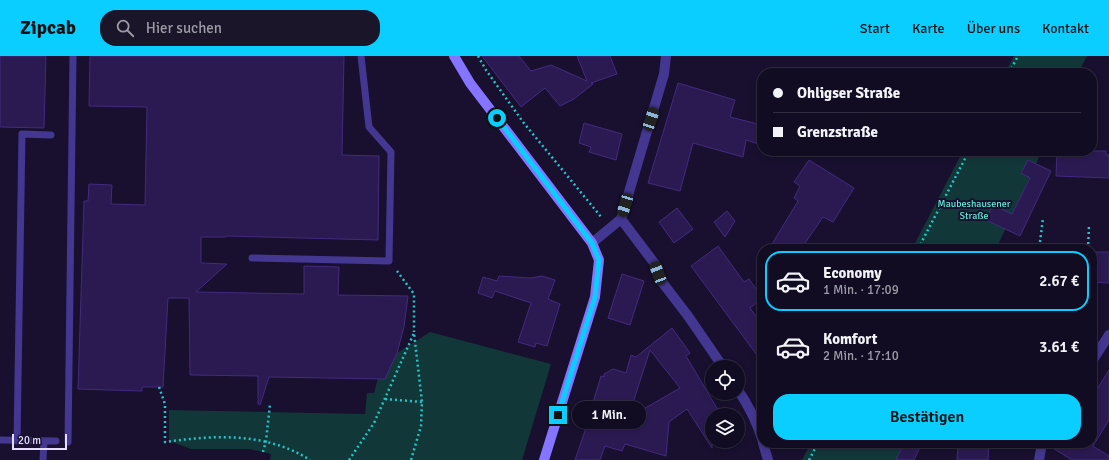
<!DOCTYPE html>
<html lang="de">
<meta charset="utf-8">
<style>
body{margin:0;font-family:Signika,sans-serif;background:#1b152a;color:#f1f3f6;height:100vh;display:flex;flex-direction:column;font-size:15px;white-space:nowrap}
*{box-sizing:border-box;margin:0}
p{font-size:13px;color:#9c9ba5}
.icon{flex:none;width:22px;height:22px;fill:none;stroke:currentColor;stroke-width:2;stroke-linecap:round;stroke-linejoin:round}
.map{position:relative;flex:1;overflow:hidden}
.side{position:absolute;left:757px;top:188px;width:340px;height:204px;display:flex;flex-direction:column;background:#120c22;border-radius:16px;box-shadow:0 2px 6px #0003,0 0 0 1px #312c40}
.side>*{flex:none}
.guide{position:absolute;left:757px;top:12px;width:340px;height:88px;border-radius:16px;box-shadow:0 2px 6px #0003,0 0 0 1px #312c40;display:grid;align-content:center;height:88px;padding:0 16px;background:#120c22}
.fabs{position:absolute;left:705px;top:304px;display:grid;gap:8px}
.fabs a{display:grid;place-items:center;width:40px;height:40px;border-radius:50%;background:#120c22;box-shadow:0 2px 6px #0003,0 0 0 1px #312c40;font-size:20px}
.scale{position:absolute;left:12px;bottom:10px;width:55px;box-sizing:border-box;padding-left:4px;border:2px solid #e4ddff;border-top:0;font-size:11px;line-height:14px;white-space:nowrap;color:#e4ddff;-webkit-text-stroke:3px #18102e;paint-order:stroke}
.end{position:absolute;width:18px;height:18px;margin:-9px;border:5px solid #09ceff;background:#111;box-shadow:0 0 0 2px #111}
.from{border-radius:50%}
.bubble{position:absolute;height:28px;border-radius:14px;background:#120c22;box-shadow:0 2px 6px #0003,0 0 0 1px #312c40;font-size:13px;font-weight:600;line-height:28px;text-align:center}
.car{position:absolute;width:12px;height:24px;margin:-12px -6px;border-radius:5px;box-shadow:0 0 3px 1px #0007;background:linear-gradient(#222 24%,#8ab4d8 0 40%,#222 0 76%,#8ab4d8 0 86%,#222 0)}
.guide b{display:flex;align-items:center;gap:14px;height:38px;font-size:15px}
.guide b+b{border-top:1px solid #312c40}
.guide i{width:10px;height:10px;background:#f1f3f6}
ul{padding:7px 0 0;list-style:none}
li{display:flex;align-items:center;gap:12px;height:60px;margin:0 8px 6px;padding:0 8px;border:2px solid transparent;border-radius:16px}
li div{flex:1}
li b{display:block;font-size:15px}
li em{font-style:normal;font-weight:600}
li.on{border-color:#09ceff}
li>.icon{width:36px;height:36px;stroke-width:1.5}
.button{display:flex;gap:8px;margin-top:auto;padding:8px 16px}
.button a{flex:1;height:46px;border-radius:16px;background:#09ceff;color:#111;font-size:16px;font-weight:600;line-height:46px;text-align:center}
header{display:flex;align-items:center;gap:24px;box-sizing:border-box;height:56px;padding:0 20px;background:#09ceff;color:#111}
header strong{font-size:19px}
nav{display:flex;gap:22px;margin-inline-start:auto;font-size:14px}
.search{width:280px;height:36px;background:#1b152a;display:flex;align-items:center;gap:10px;box-sizing:border-box;padding:0 14px;border-radius:16px;color:#9c9ba5;font-size:15px}
.map>svg:first-child{display:block}
.green{fill:#123739}
.building{fill:#2b1a51;stroke:#432a7f;fill-rule:evenodd}
.lines{fill:none;stroke-linecap:round;stroke-linejoin:round}
.path{stroke:#27c3c9;stroke-width:2.5;stroke-dasharray:2 3;stroke-linecap:butt}
.service{stroke:#433791;stroke-width:7}
.minor{stroke:#433791;stroke-width:10}
.secondary{stroke:#8574ff;stroke-width:10}
.route{stroke:#09ceff;stroke-width:5}
.labels{text-anchor:middle;stroke-width:4;stroke-linejoin:round;paint-order:stroke}
.park-label{font-size:10px;fill:#5eead5;stroke:#18102e}
</style>
<header>
<strong>Zipcab</strong>
<div class="search"><svg class="icon" aria-label="search" viewBox="0 0 24 24"><circle cx="10" cy="10" r="6"/><path d="M15 15l6 6"/></svg>Hier suchen</div>
<nav><a>Start</a><a>Karte</a><a>Über uns</a><a>Kontakt</a></nav>
</header>
<div class="map">
<svg width="1109" height="404" viewBox="0 0 1109 404">
<rect width="100%" height="100%" fill="#18102e"/>
<!-- green -->
<path class="green" d="M1014,0H1087L1078,17H1005Z
M963,95H1042L996,193H912Z
M430,276L551,308L522,404H270L271,398L250,393H191L169,385V354L365,358L367,337H374L378,322H385L397,297Z
M811,387H904L896,404H802Z"/>
<!-- building -->
<path class="building" d="M0,0H46L44,72L0,71Z
M90,0H344L342,99L379,100L378,184L226,180V181H201V207L227,208L196,236L304,238V210L339,211L338,239L408,240L404,271L397,297L385,323L269,321L260,349L258,348V320L190,319L189,242H168L163,331H142V335L78,333L84,145H88L89,128L112,129L111,148L145,149L147,51L89,50Z
M482,0H519L531,15L551,9L587,25L577,0H610L617,18L591,27L593,28L574,43L560,50L545,32L521,51Z
M678,27L735,44L730,61L762,69V89L746,84L743,101L693,87L680,135L648,127Z
M584,67L622,78L616,104L589,96L591,91L579,87Z
M1057,95H1106V99H1109V122L1056,120Z
M809,104L854,132L833,166L823,161L801,193H780L772,188L798,145L794,142L800,130L794,126Z
M1028,104L1051,115L1020,180L986,164L993,149L1012,158L1030,122L1021,117Z
M677,152L693,173L674,187L659,166Z
M727,155L735,165L725,181L714,166Z
M718,190L744,226L749,223L762,241V243L750,252L762,269V306L691,210Z
M1092,196H1109V227L1092,226Z
M622,218L644,225L630,269L608,262Z
M499,220L531,222L542,220L555,224L548,243L560,248L547,290L536,287L535,291L518,286L531,247L495,235L492,242L478,237L483,221L497,225Z
M672,272L690,297L686,300L721,359H712V392L687,353L669,366L666,400L625,388L622,395L605,390L600,404H575L589,363H588L601,320L604,321V318L613,313L626,317L631,299L636,301ZM650,294L680,332L628,362Z
M1109,314V364L1093,390L1109,400V404H1072L1048,389V387H1089L1092,389V341Z
M904,387H922L914,404H896Z
M958,387H989L988,404H957Z"/>
<g class="lines">
<!-- path -->
<path class="path" d="M478,0L486,14L523,66L602,162
M1009,17L1018,0
M1040,186L1043,162
M918,193L969,95
M1088,193L1089,170
M397,215L414,238V276
M159,331L165,348V386C215,379 266,376 310,404
M385,343L422,346
M263,396L266,385L270,348
M349,404L374,367L414,277L422,346L421,370L411,404
M809,404L818,387"/>
<!-- service -->
<path class="service" d="M252,202L389,205L391,96L369,71L361,0
M0,384L56,385
M17,385L22,78L51,79
M68,386L73,0
M43,404L44,385"/>
<!-- minor -->
<path class="minor" d="M621,163L655,208L662,226L688,260L723,311
M592,187L621,163L664,18L666,0
M1092,305L1109,279
M738,334C748,349 757,366 762,383
M763,387L768,404
M1039,404L1042,387"/>
<!-- secondary -->
<path class="secondary" d="M454,0L470,27L592,187L599,204L595,241L544,404"/>
</g>
<g class="lines">
<!-- route -->
<path class="route" d="M497,62L592,187L599,204L595,241L558,359"/>
</g>
<g class="labels">
<!-- park labels -->
<g class="park-label">
<text x="974" y="151">Maubeshausener<tspan x="974" dy="12">Straße</tspan></text>
</g>
</g>
</svg>
<div class="fabs">
<a><svg class="icon" aria-label="locate" viewBox="0 0 24 24"><circle cx="12" cy="12" r="6"/><path d="M12 2v4M12 18v4M2 12h4M18 12h4"/></svg></a>
<a><svg class="icon" aria-label="layers" viewBox="0 0 24 24"><path d="M12 4l9 5-9 5-9-5zM3 14l9 5 9-5"/></svg></a>
</div>
<div class="scale">20 m</div>
<i class="end from" style="left:497px;top:62px"></i>
<i class="end" style="left:558px;top:359px"></i>
<div class="bubble" style="left:572px;top:345px;width:74px">1 Min.</div>
<i class="car" style="left:651px;top:63px;rotate:18deg"></i>
<i class="car" style="left:625px;top:149px;rotate:197deg"></i>
<i class="car" style="left:658px;top:217px;rotate:339deg"></i>
<div class="guide">
<b><i class="from"></i>Ohligser Straße</b>
<b><i></i>Grenzstraße</b>
</div>
<section class="side">
<ul>
<li class="on"><svg class="icon" aria-label="car" viewBox="0 0 24 24"><path d="M5 17H2v-5l4-1 3-4h7l3 4 3 1v5h-3M9 17h6M6 11h13"/><circle cx="7" cy="17" r="2"/><circle cx="17" cy="17" r="2"/></svg><div><b>Economy</b><p>1 Min. · 17:09</p></div><em>2.67 €</em></li>
<li><svg class="icon" aria-label="car" viewBox="0 0 24 24"><path d="M5 17H2v-5l4-1 3-4h7l3 4 3 1v5h-3M9 17h6M6 11h13"/><circle cx="7" cy="17" r="2"/><circle cx="17" cy="17" r="2"/></svg><div><b>Komfort</b><p>2 Min. · 17:10</p></div><em>3.61 €</em></li>
</ul>
<div class="button"><a>Bestätigen</a></div>
</section>
</div>
